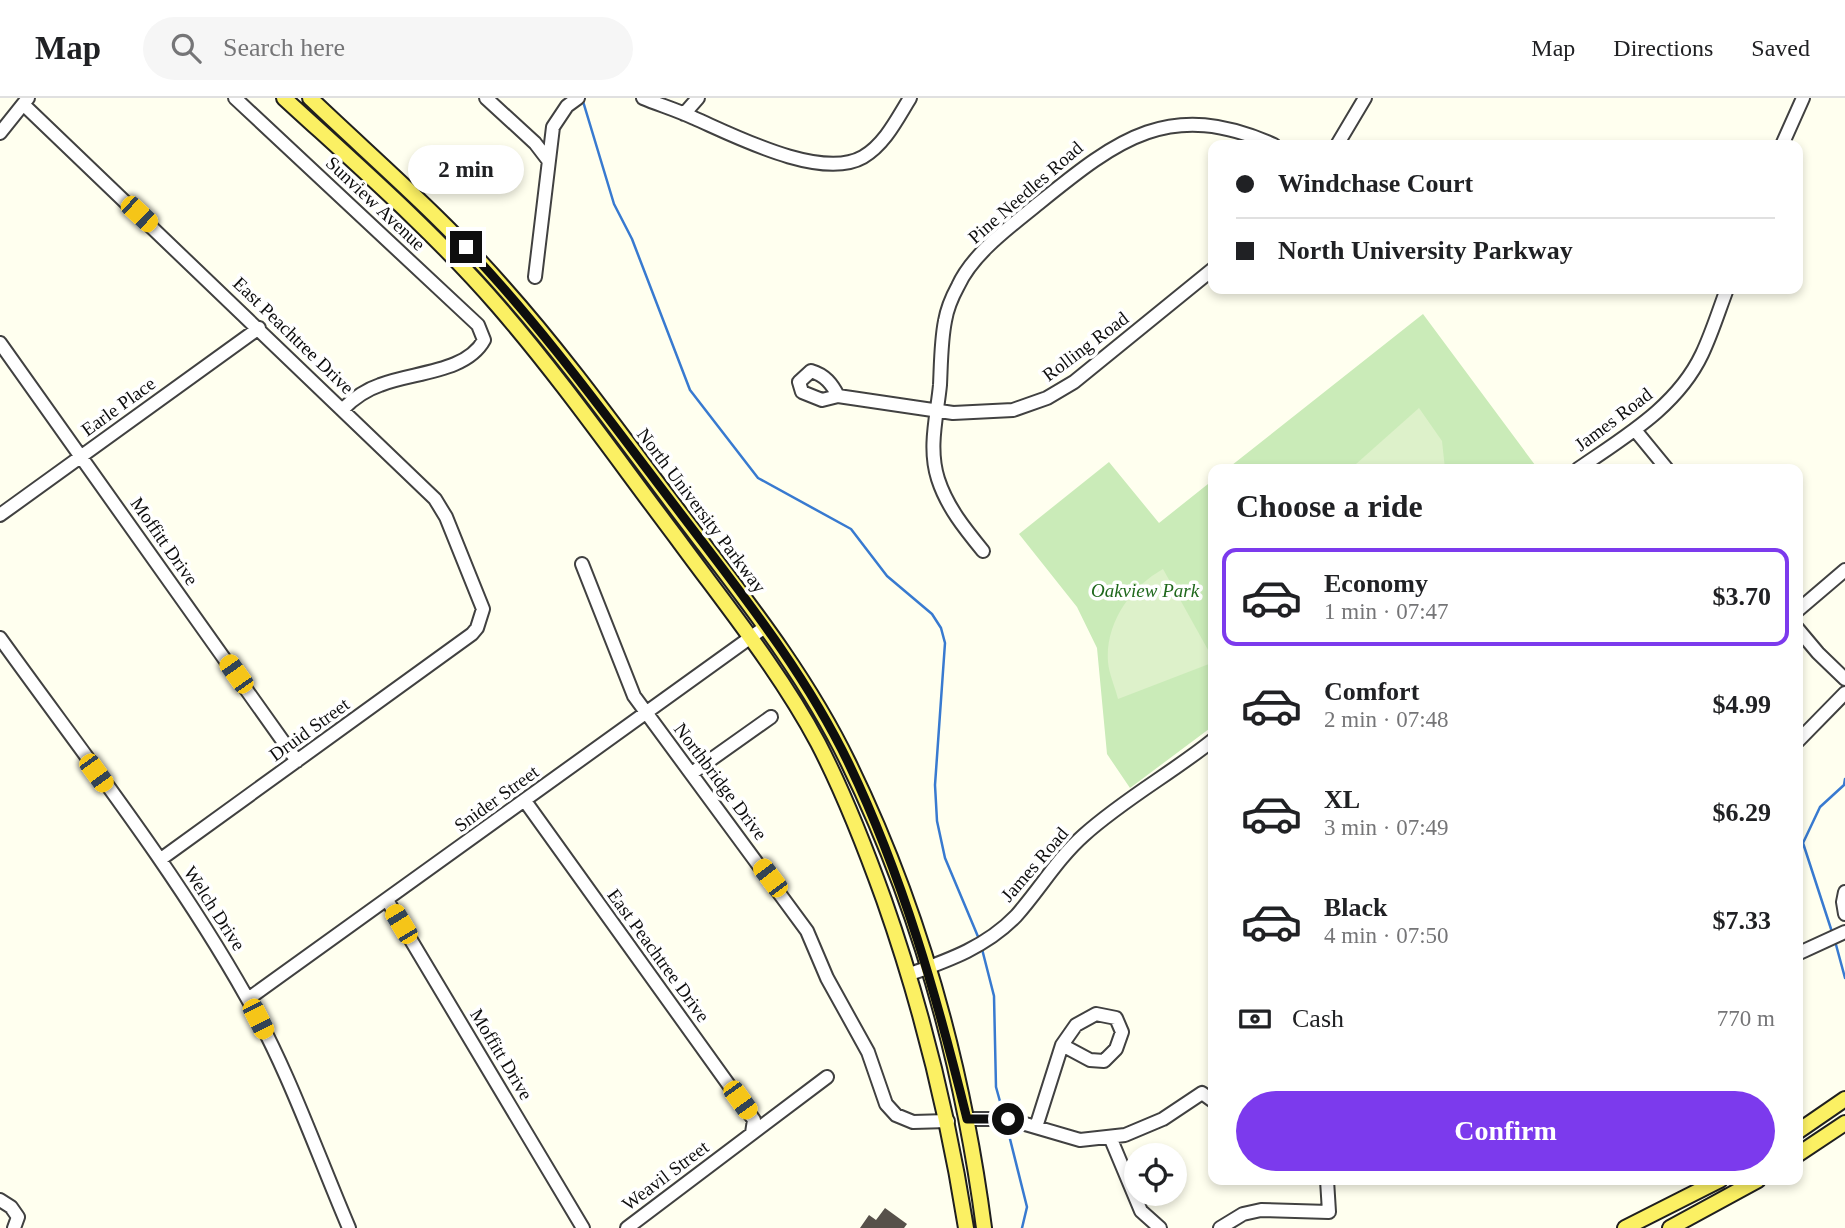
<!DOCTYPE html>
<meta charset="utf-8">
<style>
body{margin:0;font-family:"Times New Roman",serif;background:#f6f6f6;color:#202124;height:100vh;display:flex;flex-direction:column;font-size:26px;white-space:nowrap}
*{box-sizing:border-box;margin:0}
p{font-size:23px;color:#757577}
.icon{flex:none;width:38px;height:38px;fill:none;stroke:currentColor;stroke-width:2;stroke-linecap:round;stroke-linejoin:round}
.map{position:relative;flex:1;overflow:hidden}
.panel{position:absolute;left:1208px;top:366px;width:595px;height:721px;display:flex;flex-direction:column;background:#fff;border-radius:14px;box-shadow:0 4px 10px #0003}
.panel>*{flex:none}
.hud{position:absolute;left:1208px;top:42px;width:595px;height:154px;border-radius:14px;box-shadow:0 4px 10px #0003;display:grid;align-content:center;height:154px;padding:0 28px;background:#fff}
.fabs{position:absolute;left:1124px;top:1045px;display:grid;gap:14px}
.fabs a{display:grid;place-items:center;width:63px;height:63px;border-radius:50%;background:#fff;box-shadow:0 4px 10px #0003;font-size:35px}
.end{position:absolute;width:32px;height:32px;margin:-16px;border:9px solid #0e0e0e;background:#fff;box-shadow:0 0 0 4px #fff}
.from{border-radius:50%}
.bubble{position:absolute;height:49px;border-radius:24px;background:#fff;box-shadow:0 4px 10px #0003;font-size:23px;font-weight:600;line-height:49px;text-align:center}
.car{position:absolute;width:21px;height:42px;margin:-21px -10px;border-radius:9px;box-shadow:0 0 5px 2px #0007;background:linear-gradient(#f5c518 24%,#345 0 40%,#f5c518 0 76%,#345 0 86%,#f5c518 0)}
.hud b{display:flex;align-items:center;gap:24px;height:66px;font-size:26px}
.hud b+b{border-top:2px solid #e0e0e0}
.hud i{width:18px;height:18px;background:#202124}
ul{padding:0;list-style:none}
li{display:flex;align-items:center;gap:21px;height:98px;margin:0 14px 10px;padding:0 14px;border:4px solid transparent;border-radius:14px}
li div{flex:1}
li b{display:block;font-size:26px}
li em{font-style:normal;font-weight:600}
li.active{border-color:#7c3aed}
li>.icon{width:63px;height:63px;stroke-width:1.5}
h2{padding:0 28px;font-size:32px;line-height:84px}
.pay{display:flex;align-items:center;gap:18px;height:77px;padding:0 28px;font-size:26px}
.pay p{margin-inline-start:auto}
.cta{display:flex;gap:14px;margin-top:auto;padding:14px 28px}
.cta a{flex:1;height:80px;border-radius:42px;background:#7c3aed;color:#fff;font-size:28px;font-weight:600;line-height:80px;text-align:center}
header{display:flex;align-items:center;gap:42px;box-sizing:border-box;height:98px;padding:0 35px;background:#fff;border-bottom:2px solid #e0e0e0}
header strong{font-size:33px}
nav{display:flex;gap:38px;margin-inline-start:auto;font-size:24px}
.search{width:490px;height:63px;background:#f6f6f6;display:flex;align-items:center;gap:18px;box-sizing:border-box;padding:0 24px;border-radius:38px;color:#757577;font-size:26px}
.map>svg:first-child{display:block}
.green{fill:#caebb8}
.pitch{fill:#ddf1ca}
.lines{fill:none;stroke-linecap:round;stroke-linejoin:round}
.stream{stroke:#387ad0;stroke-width:2.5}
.building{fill:#57514a}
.minor-casing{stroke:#414141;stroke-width:16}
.major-casing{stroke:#1f1f1f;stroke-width:18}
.minor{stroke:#fff;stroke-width:12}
.major{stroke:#fbf063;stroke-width:14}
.route{stroke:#0e0e0e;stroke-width:9}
.labels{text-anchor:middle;stroke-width:7;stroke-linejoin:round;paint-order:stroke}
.street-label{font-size:19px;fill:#0e0e0e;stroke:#fff}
.park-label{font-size:19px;font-style:italic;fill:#1f681c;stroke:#fff}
</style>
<header>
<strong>Map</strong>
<div class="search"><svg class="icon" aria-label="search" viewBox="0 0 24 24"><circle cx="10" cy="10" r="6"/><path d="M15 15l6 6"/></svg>Search here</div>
<nav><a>Map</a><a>Directions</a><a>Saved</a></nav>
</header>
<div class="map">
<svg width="1845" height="1130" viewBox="0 0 1845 1130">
<rect width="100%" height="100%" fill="#ffffef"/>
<!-- green -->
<path class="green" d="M1423,216L1538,371H1227Z
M1109,364L1159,425L1213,382V628L1130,690L1107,656L1097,550L1077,509L1019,436Z"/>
<!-- pitch -->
<path class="pitch" d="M1419,310L1442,343L1445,371H1355L1356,366Z
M1163,471L1212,559L1209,566L1118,601C1115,589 1109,576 1108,564C1105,525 1131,489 1163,471Z"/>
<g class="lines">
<!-- stream -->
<path class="stream" d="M582,0L614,106L632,141L690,292L758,380L851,431L887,478L932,516L941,530L945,545L935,687L937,723L945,760L979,841
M1832,834L1803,745L1820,709L1844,687L1845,681
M1835,843L1845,880
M982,851L994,898L996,989L1001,1007
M1008,1033L1027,1109L1022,1130"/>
</g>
<!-- building -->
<path class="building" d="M885,1110L907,1126L904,1130H860L869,1117L876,1122Z"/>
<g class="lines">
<!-- minor casing -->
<g class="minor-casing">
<path id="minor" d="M235,0L478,227L484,242C466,275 412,274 380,287C365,292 354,300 343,311
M486,0L535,45L548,62
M643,0C660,7 677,12 694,20C733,37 821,83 863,59C885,46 897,21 910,0
M24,7L435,401L446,419L483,511L477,530L472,536L161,761
M684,16L698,0
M0,35L28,0
M1337,47L1365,0
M1782,47L1803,0
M535,179L553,29L567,8L578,0
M0,245L297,663
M838,298C832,286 825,277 811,273L799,284L802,294L822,302L838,298L953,315L1013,312L1047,300L1074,284L1213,171
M1635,332L1667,371
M1578,371C1624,339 1677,309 1702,256C1712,235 1719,212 1727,191
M0,417L259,230
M983,453C965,431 947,409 938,381C928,350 937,318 940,287C941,266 941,243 945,223C947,211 952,199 958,188C973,155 1011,128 1039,105C1118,41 1170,0 1274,47
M582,466L634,598L807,833L827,880L868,954L886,1006L896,1017L913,1024L948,1023
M1797,513L1845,472
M1797,530L1818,555L1845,581
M0,540C84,657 175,772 246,898C288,971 316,1053 349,1130
M1797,644L1845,595
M692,675L771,619
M525,703L754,1022L752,1035
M1845,794L1843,804L1845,816
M387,802L583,1130
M1797,856L1845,834
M910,876C949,862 986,849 1016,818C1040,791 1057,761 1084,737C1124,701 1172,675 1213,642
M248,901L765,529
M967,1021H1008L1080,1042L1125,1037L1163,1021L1202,995L1213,1003
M1036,1029L1062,947L1076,927L1096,916L1116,920L1122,934L1116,951L1104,963L1090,962L1062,947
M1110,1039L1141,1113L1160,1130
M0,1102L11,1109L18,1119L14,1130
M627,1130L827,979
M1220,1130L1243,1116L1261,1112L1329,1114L1327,1082"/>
</g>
<!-- major casing -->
<g class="major-casing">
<path id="major" d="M284,0C357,67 433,133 498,208C562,282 617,361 676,439C725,506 779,572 818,645C844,695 865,749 884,802C922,910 948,1016 966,1130
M310,0C375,62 444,121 503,189C569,263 626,344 686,423C745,501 806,577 848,664C919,809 963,970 984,1130
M1797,1034L1845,1001
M1797,1057L1845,1025
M1625,1130L1720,1082
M1670,1130L1758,1082"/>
</g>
<!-- minor -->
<use href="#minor" class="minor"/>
<!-- major -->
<use href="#major" class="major"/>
</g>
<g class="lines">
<!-- route -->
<path class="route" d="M466,149C543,230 607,319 675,408C737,490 804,572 849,666C903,779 937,899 967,1021H1008"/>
</g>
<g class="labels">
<!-- street labels -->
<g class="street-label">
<text transform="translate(1025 94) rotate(-41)" y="7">Pine Needles Road</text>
<text transform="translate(376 105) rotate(43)" y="7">Sunview Avenue</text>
<text transform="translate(294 237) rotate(44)" y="7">East Peachtree Drive</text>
<text transform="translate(1085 248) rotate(-37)" y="7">Rolling Road</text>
<text transform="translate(118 308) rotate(-36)" y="7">Earle Place</text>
<text transform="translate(1613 321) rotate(-37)" y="7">James Road</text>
<text transform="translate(702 412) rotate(53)" y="7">North University Parkway</text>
<text transform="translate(165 443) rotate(55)" y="7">Moffitt Drive</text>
<text transform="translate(309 631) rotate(-36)" y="7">Druid Street</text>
<text transform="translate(721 683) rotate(53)" y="7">Northbridge Drive</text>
<text transform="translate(496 700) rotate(-36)" y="7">Snider Street</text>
<text transform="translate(1034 766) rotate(-49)" y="7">James Road</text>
<text transform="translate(215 810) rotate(57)" y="7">Welch Drive</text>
<text transform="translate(659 857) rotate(54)" y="7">East Peachtree Drive</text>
<text transform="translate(502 956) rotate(59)" y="7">Moffitt Drive</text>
<text transform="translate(665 1077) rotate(-37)" y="7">Weavil Street</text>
</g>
<!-- park labels -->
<g class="park-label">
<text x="1145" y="499">Oakview Park</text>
</g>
</g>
</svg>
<div class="fabs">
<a><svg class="icon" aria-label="locate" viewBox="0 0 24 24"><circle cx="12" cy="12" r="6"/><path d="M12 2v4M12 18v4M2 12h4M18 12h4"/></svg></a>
</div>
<i class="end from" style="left:1008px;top:1021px"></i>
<i class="end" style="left:466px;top:149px"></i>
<div class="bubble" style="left:408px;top:47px;width:116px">2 min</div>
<i class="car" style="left:139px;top:116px;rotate:133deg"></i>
<i class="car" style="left:236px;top:576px;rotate:325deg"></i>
<i class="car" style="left:96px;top:675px;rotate:144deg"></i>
<i class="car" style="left:770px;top:780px;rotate:323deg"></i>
<i class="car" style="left:401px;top:826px;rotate:329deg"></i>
<i class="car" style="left:258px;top:921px;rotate:153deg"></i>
<i class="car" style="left:740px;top:1002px;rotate:144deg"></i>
<div class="hud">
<b><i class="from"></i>Windchase Court</b>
<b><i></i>North University Parkway</b>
</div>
<section class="panel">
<h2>Choose a ride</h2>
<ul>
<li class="active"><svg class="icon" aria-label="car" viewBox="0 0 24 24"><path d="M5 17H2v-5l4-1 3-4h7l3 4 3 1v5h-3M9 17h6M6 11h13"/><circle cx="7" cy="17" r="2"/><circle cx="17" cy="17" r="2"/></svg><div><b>Economy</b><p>1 min · 07:47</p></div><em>$3.70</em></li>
<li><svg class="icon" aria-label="car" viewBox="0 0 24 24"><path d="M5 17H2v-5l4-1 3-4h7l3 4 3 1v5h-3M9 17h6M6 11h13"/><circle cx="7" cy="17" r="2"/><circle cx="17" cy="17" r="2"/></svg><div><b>Comfort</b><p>2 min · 07:48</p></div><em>$4.99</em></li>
<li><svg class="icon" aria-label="car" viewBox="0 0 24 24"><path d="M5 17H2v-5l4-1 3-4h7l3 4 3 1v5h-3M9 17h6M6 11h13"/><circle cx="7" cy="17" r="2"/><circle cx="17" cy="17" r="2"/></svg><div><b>XL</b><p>3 min · 07:49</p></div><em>$6.29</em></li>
<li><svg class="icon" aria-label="car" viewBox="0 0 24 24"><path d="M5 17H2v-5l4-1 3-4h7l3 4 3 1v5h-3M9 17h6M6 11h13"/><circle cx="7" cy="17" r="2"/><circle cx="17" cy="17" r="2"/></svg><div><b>Black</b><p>4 min · 07:50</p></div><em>$7.33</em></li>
</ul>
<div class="pay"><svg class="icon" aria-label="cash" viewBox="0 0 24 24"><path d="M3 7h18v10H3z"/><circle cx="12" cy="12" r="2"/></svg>Cash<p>770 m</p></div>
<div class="cta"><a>Confirm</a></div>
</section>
</div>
